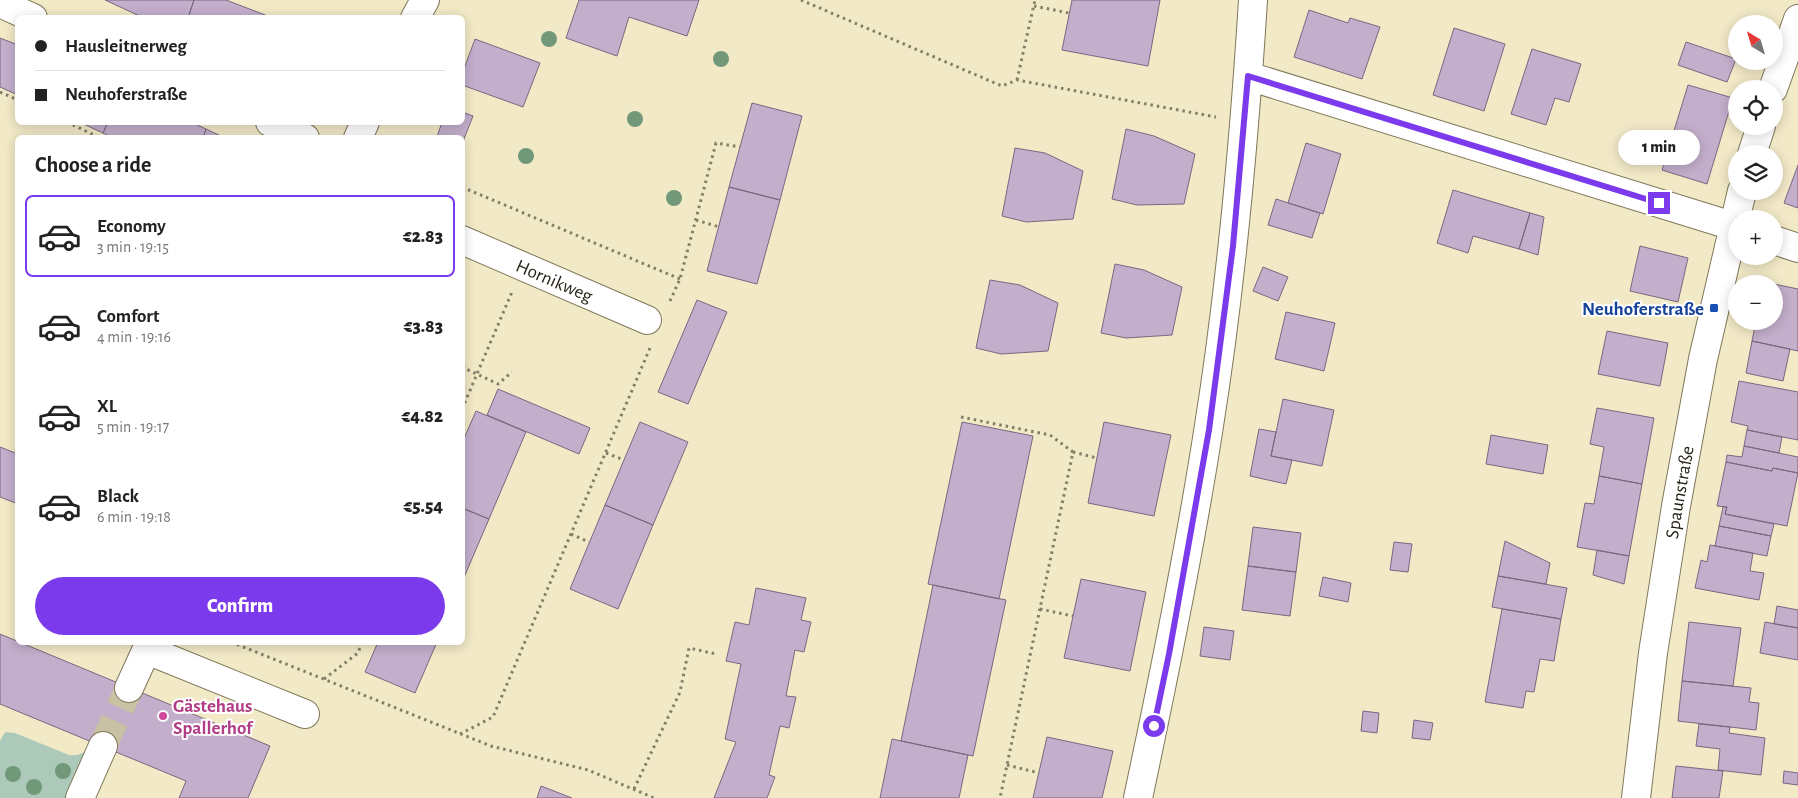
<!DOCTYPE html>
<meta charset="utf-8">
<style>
body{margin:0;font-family:"Alegreya Sans",sans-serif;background:#f2f2f2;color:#222;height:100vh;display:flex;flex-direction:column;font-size:19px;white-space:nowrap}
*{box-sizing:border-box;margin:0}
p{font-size:16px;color:#767676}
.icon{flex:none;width:28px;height:28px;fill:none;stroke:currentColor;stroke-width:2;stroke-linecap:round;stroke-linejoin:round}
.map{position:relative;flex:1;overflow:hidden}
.drawer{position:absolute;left:15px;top:135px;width:450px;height:510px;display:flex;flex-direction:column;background:#fff;border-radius:8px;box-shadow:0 2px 12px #0003}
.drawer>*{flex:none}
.hud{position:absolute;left:15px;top:15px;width:450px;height:110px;border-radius:8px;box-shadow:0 2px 12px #0003;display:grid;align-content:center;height:110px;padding:0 20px;background:#fff}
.needle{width:32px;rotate:322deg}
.buttons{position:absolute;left:1728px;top:15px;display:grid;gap:10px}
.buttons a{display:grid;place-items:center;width:55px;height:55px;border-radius:50%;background:#fff;box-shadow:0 2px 12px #0003;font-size:25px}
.end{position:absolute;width:22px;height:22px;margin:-11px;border:6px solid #7c3aed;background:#fff;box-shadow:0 0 0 2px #fff}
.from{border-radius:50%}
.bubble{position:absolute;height:35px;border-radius:18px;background:#fff;box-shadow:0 2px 12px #0003;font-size:16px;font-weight:800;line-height:35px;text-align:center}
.hud b{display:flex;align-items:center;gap:18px;height:48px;font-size:19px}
.hud b+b{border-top:1px solid #e0e0e0}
.hud i{width:12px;height:12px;background:#222}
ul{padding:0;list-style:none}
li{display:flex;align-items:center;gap:15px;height:82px;margin:0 10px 8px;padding:0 10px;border:2px solid transparent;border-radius:8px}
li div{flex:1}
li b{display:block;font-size:19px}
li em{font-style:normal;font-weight:800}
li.current{border-color:#7c3aed}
li>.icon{width:45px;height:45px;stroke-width:1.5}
h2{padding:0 20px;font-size:22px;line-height:60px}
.primary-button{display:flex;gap:10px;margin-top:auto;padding:10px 20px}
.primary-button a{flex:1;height:58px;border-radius:30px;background:#7c3aed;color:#fff;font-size:20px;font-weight:800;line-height:58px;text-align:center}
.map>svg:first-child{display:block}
.green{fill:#acc9b9}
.building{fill:#c3aecb;stroke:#7a6781}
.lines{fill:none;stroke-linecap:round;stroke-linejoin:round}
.minor-tunnel{stroke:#c9c1a3;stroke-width:28;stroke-dasharray:28 14;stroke-linecap:butt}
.minor-casing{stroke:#7f7758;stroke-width:30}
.path{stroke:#847e67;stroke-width:3;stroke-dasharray:2.5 4;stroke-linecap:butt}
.minor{stroke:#fff;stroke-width:28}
.tree{fill:#709879}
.route{stroke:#7c3aed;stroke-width:6}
.transit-dot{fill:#1a4fb4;stroke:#fff;stroke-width:2}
.hotel-dot{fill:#d1479c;stroke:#fff;stroke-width:2}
.labels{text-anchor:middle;stroke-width:4;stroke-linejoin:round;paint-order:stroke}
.street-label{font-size:19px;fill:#231f13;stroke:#fff}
.transit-label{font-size:19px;font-weight:bold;fill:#164399;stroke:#fff;text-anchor:end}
.hotel-label{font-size:19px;font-weight:bold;fill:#b23c85;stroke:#fff;text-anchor:start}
</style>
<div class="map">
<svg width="1798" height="798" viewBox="0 0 1798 798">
<rect width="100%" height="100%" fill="#f2e9c7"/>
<!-- green -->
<path class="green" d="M6,732L15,733L69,755C77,756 82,754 88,750L67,798H0V741L3,735Z"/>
<!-- building -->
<path class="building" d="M105,0H194L188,18H144Z
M194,0H226L273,18H188Z
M579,0H699L687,36L629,17L617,56L566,38Z
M1072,0H1160L1148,66L1062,50Z
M1309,10L1348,23L1350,18L1380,27L1362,79L1294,57Z
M1454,28L1505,44L1484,111L1433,95Z
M0,38L18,45V95L0,87Z
M475,39L540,63L523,107L462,85V74Z
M1686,42L1736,59L1727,82L1678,65Z
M1532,49L1581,64L1569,102L1555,98L1546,125L1511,114Z
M1688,85L1733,98L1707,184L1662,170Z
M752,103L802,116L780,200L729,187Z
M462,112L473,116L462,144V138L437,137L442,122H462Z
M79,122H108L103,133Z
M108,122H191L206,129L203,138H113L103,133Z
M206,129L225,138H203Z
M1126,129L1154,136L1195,154L1184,204L1137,205L1112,199Z
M1306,143L1341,154L1323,214L1288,203Z
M1015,148L1045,153L1083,171L1073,219L1026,222L1002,216Z
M1798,165V208L1784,203Z
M729,187L780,200L757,284L707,271Z
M1453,190L1530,213L1519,249L1473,236L1468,253L1437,243Z
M1276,199L1320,213L1312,238L1268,225Z
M1530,213L1544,217L1538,255L1519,249Z
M1640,246L1688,258L1678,302L1630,291Z
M1115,264L1144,270L1182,287L1172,335L1126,338L1101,333Z
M1263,267L1288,277L1278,301L1253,291Z
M990,280L1020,285L1058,303L1048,351L1001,354L976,348Z
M1774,284L1798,289V351L1752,341L1756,321H1774Z
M697,300L727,312L688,404L658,392Z
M1286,312L1335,323L1324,371L1275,359Z
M1607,331L1668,343L1660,386L1598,374Z
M1752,341L1790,349L1783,381L1746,373Z
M1739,381L1798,392V440L1747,430L1748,426L1731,422Z
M498,389L590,428L579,454L487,415Z
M1283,399L1334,410L1322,466L1271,456Z
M1597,408L1654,418L1642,484L1599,476L1604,447L1590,444Z
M476,411L526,432L489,519L462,508V443Z
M640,422L688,442L653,525L605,505Z
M962,422L1033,436L999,599L928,584Z
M1104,422L1171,435L1154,516L1088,503Z
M1259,429L1276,432L1271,456L1292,460L1286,484L1250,476Z
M1747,430L1782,437L1779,453L1744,446Z
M1491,435L1548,445L1543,474L1486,464Z
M1744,446L1798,457V473L1773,468L1772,471L1726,462L1727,455L1742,457Z
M0,447L18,454V504L0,497Z
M1726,462L1772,471L1773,468L1798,473L1787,526L1725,514L1727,507L1717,506Z
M1599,476L1642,484L1629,556L1577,547L1585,503L1594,504Z
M605,505L653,525L618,609L570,589Z
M1723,507H1727L1725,514L1774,524L1771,536L1719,526Z
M462,508L489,519L462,582Z
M1719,526L1771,536L1767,556L1715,546Z
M1253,527L1301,533L1296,572L1248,566Z
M1505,541L1550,563L1546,584L1498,576Z
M1394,542L1412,544L1408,572L1390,570Z
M1710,545L1753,553L1750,571L1764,573L1759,600L1695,588L1701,560L1707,562Z
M1597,550L1629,556L1624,584L1593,575Z
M1248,566L1296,572L1290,616L1242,610Z
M1498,576L1567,588L1561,619L1492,607Z
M1323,577L1351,583L1348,602L1319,596Z
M1081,579L1146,592L1130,671L1064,658Z
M933,585L1006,600L973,756L901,741Z
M756,588L806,598L801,620L811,622L804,652L795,650L786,696L796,697L789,728L780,726L769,775L775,777L767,798H714L736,742L725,739L741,664L726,661L735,622L749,625Z
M1777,606L1798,610V628L1774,624Z
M1502,609L1561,619L1554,661L1540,659L1534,692L1526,691L1523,708L1485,702Z
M1689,622L1741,628L1733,686L1682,681Z
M1765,622L1798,628V660L1760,653Z
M1204,627L1234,631L1230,660L1200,656Z
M0,634L270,746L248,798H179L186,781L0,704Z
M378,642H437L415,693L365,672Z
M1682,681L1751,688L1749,702L1759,703L1756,730L1678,721Z
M1363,711L1379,713L1377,733L1361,731Z
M1414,720L1433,723L1430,740L1412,738Z
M1699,724L1730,727L1729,733L1765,738L1761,775L1718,770L1720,749L1696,746Z
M1047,737L1113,751L1102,798H1033Z
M892,739L968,755L959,798H880Z
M1676,766L1723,771L1719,798H1672Z
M1784,771L1798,773V785L1783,783Z
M541,786L572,798H537Z"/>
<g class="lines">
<!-- minor-tunnel -->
<path class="minor-tunnel" d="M103,746L129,688"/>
<!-- minor casing -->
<g class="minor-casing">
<g id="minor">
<path d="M0,3L33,18"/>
<path d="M415,18L425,0"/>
<path d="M1248,76L1736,227"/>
<path d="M1773,89L1798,19"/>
<path d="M270,122L305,138"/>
<path d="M358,138L365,122"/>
<path d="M1752,154L1761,126"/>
<path id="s1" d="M462,240L647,320"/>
<path d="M1774,240L1798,248"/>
<path d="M147,650L305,714"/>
<path d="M129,688L150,642"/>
<path d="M80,798L103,746"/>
<path d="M1138,798C1164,676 1189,554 1208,432C1231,289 1244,144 1253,0"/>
<path id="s2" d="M1636,798L1653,653L1676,506L1703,359L1742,191"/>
</g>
</g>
<!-- path -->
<path class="path" d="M801,0L1002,86L1017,80L1216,117
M1034,6L1069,13
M138,18L139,15
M1017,80L1035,0
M0,92L18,100
M67,122L100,138
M462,187L680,279
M696,220L719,227
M670,301L680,279L716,143L740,147
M462,359L464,368L498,384L512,372
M462,409L512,292
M961,417L1050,435L1073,452L1000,798
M1073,452L1097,458
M606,453L624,460
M571,534L589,542
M1040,609L1073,616
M231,642L491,746L588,770L654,798
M324,679L358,653L362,642
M460,734L493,717L650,348
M1007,765L1039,773
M634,789L680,692L689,648L716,654"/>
<!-- minor -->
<use href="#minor" class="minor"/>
</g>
<!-- trees -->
<g class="tree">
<circle cx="549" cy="39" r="8"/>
<circle cx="721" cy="59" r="8"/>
<circle cx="635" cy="119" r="8"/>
<circle cx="526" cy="156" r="8"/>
<circle cx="674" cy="198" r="8"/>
<circle cx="63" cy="771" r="8"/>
<circle cx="13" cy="774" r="8"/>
<circle cx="34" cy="787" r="8"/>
</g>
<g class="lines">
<!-- route -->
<path class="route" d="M1154,726L1169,654L1209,430L1233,246L1248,76L1659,203"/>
</g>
<!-- markers -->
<rect class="transit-dot" x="1709" y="303" width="10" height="10" rx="2.5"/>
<circle class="hotel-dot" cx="163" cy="716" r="5"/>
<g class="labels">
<!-- street labels -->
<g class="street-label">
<text dy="7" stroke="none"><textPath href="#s1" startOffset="101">Hornikweg</textPath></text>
<text dy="7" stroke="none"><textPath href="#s2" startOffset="309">Spaunstraße</textPath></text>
</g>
<!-- transit labels -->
<g class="transit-label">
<text x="1704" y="315">Neuhoferstraße</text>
</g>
<!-- hotel labels -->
<g class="hotel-label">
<text x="173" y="712">Gästehaus<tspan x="173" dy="22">Spallerhof</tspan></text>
</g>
</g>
</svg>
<div class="buttons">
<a><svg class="needle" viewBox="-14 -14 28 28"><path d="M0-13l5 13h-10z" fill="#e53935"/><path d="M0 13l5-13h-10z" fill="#767676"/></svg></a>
<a><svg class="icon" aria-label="locate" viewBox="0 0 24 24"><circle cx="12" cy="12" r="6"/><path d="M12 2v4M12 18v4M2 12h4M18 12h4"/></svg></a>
<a><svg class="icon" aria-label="layers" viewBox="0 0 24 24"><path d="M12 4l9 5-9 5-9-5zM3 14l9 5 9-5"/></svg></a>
<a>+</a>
<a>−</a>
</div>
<i class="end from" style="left:1154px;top:726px"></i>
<i class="end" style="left:1659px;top:203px"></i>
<div class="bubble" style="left:1618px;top:130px;width:82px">1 min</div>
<div class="hud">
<b><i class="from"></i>Hausleitnerweg</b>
<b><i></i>Neuhoferstraße</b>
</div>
<section class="drawer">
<h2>Choose a ride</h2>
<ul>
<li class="current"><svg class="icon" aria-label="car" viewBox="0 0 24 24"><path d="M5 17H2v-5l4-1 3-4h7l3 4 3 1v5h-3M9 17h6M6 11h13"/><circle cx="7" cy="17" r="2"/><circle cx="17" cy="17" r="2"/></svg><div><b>Economy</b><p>3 min · 19:15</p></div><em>€2.83</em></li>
<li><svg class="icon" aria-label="car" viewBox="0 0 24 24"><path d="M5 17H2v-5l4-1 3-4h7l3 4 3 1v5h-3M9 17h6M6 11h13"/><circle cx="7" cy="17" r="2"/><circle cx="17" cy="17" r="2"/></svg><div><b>Comfort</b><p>4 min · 19:16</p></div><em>€3.83</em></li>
<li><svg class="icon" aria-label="car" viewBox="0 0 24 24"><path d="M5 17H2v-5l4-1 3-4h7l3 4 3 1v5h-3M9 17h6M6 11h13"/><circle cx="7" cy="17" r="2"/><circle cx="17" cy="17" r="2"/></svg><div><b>XL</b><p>5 min · 19:17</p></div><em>€4.82</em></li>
<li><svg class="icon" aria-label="car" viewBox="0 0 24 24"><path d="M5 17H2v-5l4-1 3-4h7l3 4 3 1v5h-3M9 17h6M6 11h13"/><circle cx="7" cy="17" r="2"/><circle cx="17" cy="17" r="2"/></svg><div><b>Black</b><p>6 min · 19:18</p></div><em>€5.54</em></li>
</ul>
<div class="primary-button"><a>Confirm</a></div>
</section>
</div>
